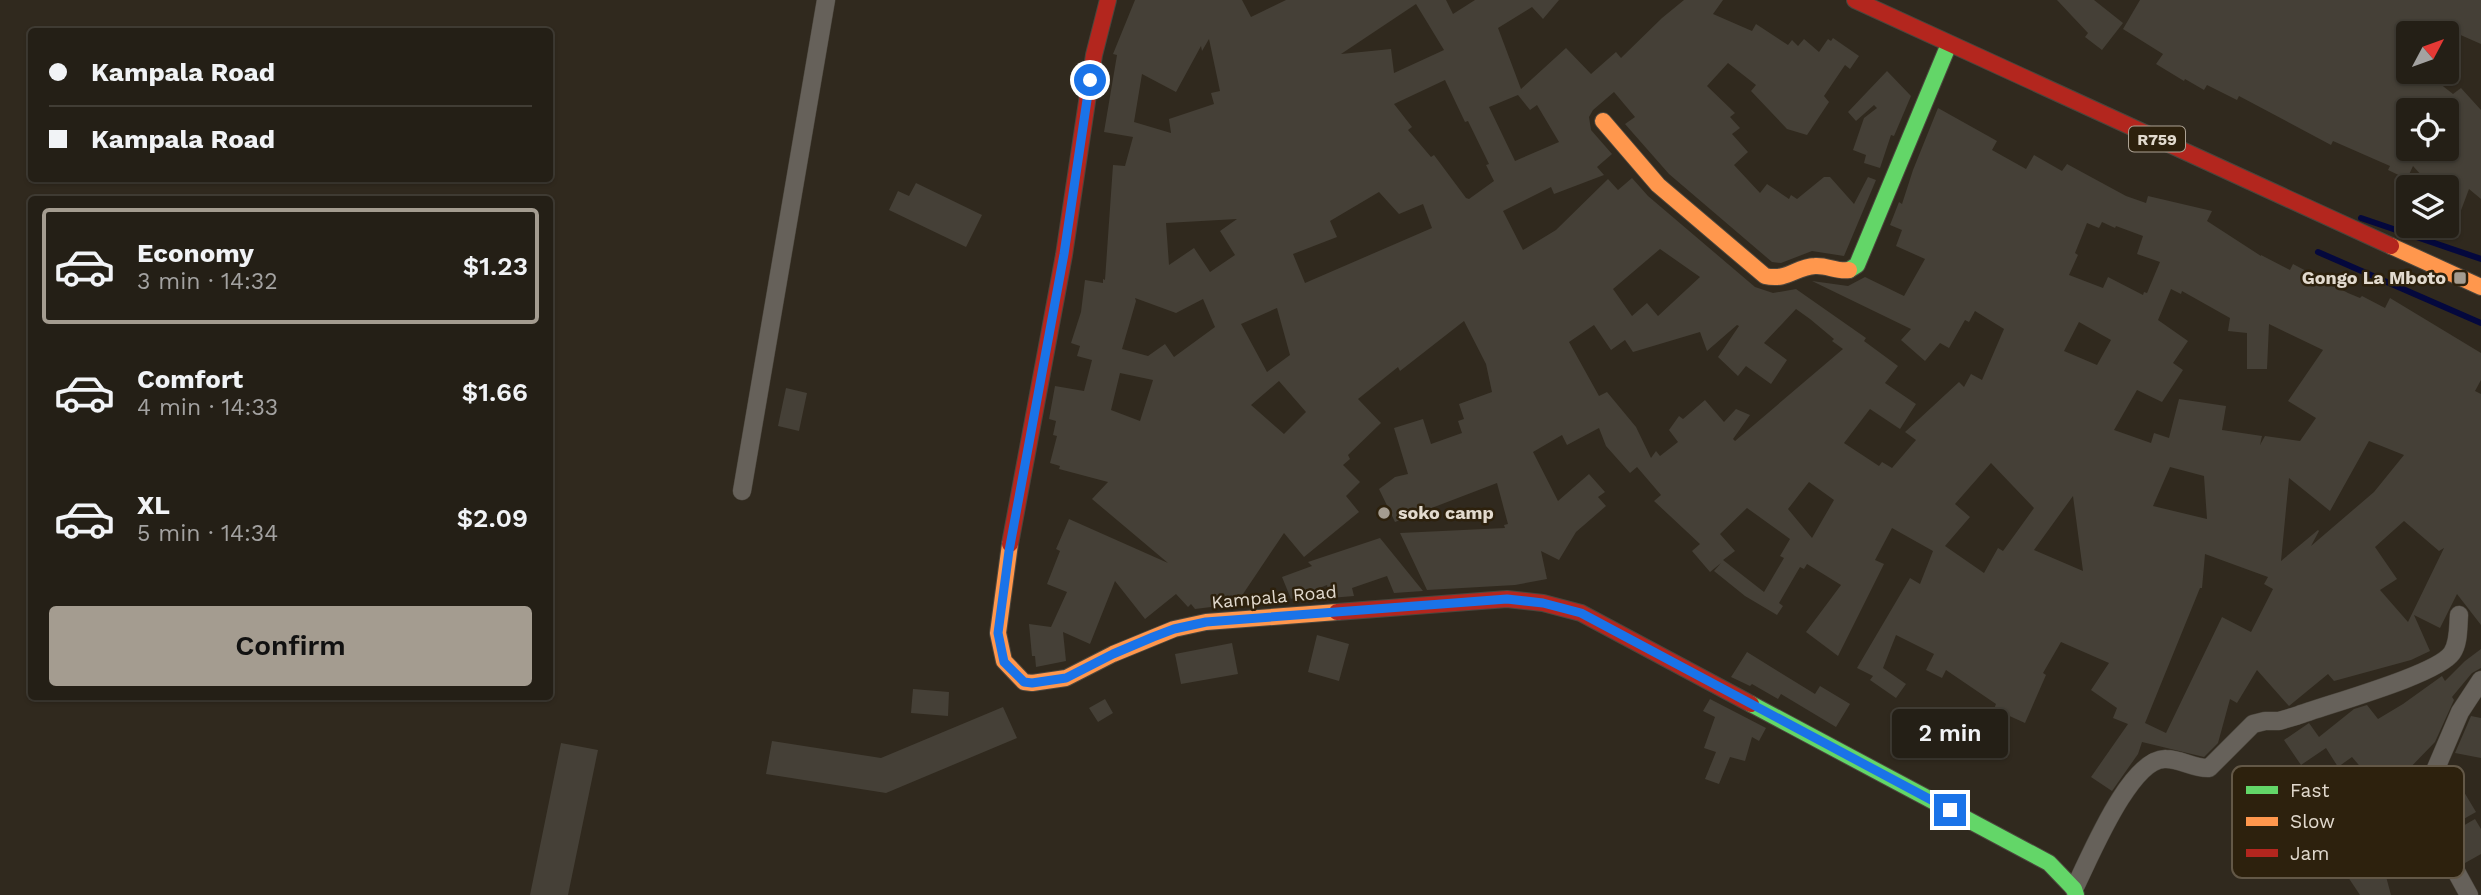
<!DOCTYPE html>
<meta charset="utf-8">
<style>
body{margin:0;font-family:"Work Sans",sans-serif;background:#302c23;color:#f1f3f6;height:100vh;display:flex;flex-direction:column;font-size:26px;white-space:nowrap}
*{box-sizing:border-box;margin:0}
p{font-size:23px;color:#a3a2a1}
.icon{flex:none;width:38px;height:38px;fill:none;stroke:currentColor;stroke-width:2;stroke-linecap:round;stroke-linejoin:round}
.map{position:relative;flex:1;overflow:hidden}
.sheet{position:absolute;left:28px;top:196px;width:525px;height:504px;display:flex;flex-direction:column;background:#241f16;border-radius:7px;box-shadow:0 2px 5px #0004,0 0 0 2px #413d35}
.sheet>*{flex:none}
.banner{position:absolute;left:28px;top:28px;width:525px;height:154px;border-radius:7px;box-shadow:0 2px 5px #0004,0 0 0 2px #413d35;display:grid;align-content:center;height:154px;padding:0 21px;background:#241f16}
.needle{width:46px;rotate:49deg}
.fabs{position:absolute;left:2396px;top:21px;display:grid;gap:14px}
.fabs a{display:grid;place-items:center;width:63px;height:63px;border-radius:7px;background:#241f16;box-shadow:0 2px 5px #0004,0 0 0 2px #413d35;font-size:35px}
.end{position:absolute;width:32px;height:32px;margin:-16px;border:9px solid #1a73e8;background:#fff;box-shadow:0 0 0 4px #fff}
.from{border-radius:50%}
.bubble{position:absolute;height:49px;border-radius:7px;background:#241f16;box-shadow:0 2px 5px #0004,0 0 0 2px #413d35;font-size:23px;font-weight:600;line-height:49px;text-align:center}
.banner b{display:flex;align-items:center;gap:24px;height:66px;font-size:26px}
.banner b+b{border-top:2px solid #413d35}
.banner i{width:18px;height:18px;background:#f1f3f6}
ul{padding:12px 0 0;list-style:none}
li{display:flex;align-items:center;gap:21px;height:116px;margin:0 14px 10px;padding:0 7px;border:4px solid transparent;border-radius:7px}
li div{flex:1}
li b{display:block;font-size:26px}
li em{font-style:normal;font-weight:600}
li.selected{border-color:#a49c90}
li>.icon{width:63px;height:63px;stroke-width:1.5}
.button{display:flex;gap:14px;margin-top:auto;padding:14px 21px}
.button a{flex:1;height:80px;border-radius:7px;background:#a49c90;color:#111;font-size:28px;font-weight:600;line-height:80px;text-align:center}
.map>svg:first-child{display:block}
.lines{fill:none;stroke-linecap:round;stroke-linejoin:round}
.stream{stroke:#04083d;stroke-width:6}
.building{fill:#454037;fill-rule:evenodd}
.street-casing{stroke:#4b463d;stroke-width:19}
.fast-casing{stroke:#4b463d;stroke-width:18}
.slow-casing{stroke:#4b463d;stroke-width:18}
.jam-casing{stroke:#4b463d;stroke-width:18}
.street{stroke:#66615a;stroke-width:18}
.fast{stroke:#63d668;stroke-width:16}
.slow{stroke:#ff974d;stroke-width:16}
.jam{stroke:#b3261e;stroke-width:16}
.route{stroke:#1a73e8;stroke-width:9}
.poi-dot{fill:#a49c90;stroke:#2d210d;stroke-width:2.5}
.labels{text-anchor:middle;stroke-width:5;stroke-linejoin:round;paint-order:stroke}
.shield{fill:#2d210d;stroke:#aca294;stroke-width:2}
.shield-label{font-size:16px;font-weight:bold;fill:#e2dace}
.poi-label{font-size:18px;font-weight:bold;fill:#e2dace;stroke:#2d210d;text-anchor:end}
.street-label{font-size:18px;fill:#e2dace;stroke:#2d210d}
.key{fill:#2d210d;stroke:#635847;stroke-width:2}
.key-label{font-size:19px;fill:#e2dace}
</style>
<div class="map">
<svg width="2481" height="895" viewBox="0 0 2481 895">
<rect width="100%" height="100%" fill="#30291e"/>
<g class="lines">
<!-- stream -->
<path class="stream" d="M2361,218L2481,259
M2318,252L2481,323"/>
</g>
<!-- building -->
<path class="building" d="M1135,0H1242L1251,17L1286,0H1446L1453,14L1475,0H1559L1543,19L1532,7L1498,28L1521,89L1566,48L1591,74L1616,52L1621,58L1662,18L1684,0H1723L1713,14L1752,31L1756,24L1788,45L1792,40L1798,46L1804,39L1819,52L1828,39L1831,41L1833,38L1859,56L1850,69L1845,65L1824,96L1829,102L1807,135L1787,129L1751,91L1756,85L1728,63L1707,86L1735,113L1730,117L1740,128L1732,134L1748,152L1734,165L1760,193L1767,184L1789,199L1791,195L1797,199L1824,177H1830L1854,204L1868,177L1876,180L1844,256L1812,251L1781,263L1772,262L1669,174L1625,124L1635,117L1614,92L1593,110L1589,117L1591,130L1612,154L1597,167L1604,175L1554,194L1551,187L1503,211L1523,250L1556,230L1608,179L1618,190L1632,178L1648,196L1755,287L1773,293L1796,289L1866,338L1864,341L1898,366L1885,383L1916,404L1900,429L1870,409L1844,443L1879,466L1882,462L1892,468L1916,440L1905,432L1959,382L1964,387L1971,374L1982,380L2004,329L1975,311L1969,322L1965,320L1949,348L1940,343L1925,361L1901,340L1911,329L1812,281L1848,286L1865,277L1904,296L1925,259L1896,246L1902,230L1890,225L1899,202L1902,204L1913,170L1938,108L1997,141L1992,150L2026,169L2034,155L2062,171L2067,164L2126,196L2146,203L2148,196L2212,211L2207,221L2261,256V255L2290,270L2293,264L2348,293L2360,298L2362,296L2385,308L2390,298L2481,353V380L2475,391L2481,394V625L2457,594L2440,628L2414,615L2430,651L2411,660L2334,681L2328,674L2289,706L2257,670L2237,703L2230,699L2218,743L2204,757L2142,742L2138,754L2112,791L2091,777L2128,724L2113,718L2117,708L2091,690L2109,663L2061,642L2043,673L2046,675L2025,723L1994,709L1996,704L1946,670L1942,678L1926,670L1934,654L1896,635L1883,668L1906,684L1896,698L1870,680L1873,676L1857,668L1910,578L1920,584L1933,551L1892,528L1875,560L1884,564L1838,656L1806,632L1841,585L1807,564L1804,569L1800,567L1779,603L1783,606L1777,615L1745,596L1714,571L1721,563L1710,572L1692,551L1700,544L1654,501L1661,495L1637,467L1630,473L1606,446L1599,428L1567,445L1562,435L1533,452L1558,501L1589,474L1605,492L1598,497L1606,506L1576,532L1559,560L1541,551L1547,579L1515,585L1427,590L1400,533L1505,528L1504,525L1508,524L1497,483L1395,522L1379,489L1395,477L1408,474L1394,428L1423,419L1431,444L1462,433L1458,421L1464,419L1459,404L1492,392L1486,364L1464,321L1400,371L1398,367L1358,399L1381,423L1348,455L1350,459L1343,465L1360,482L1346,496L1359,512L1304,557L1284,533L1239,600L1231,595L1219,606L1195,609L1191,604L1188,607L1176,594L1145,619L1115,581L1090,644L1063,632L1066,661L1036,667L1035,656H1032L1029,624L1051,627L1067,592L1047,584L1060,551L1056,549L1069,519L1168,563L1092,499L1108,482L1059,469L1060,466L1050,463L1057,436L1053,435L1056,421L1049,419L1055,386L1084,391L1092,360L1077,356L1080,346L1071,343L1081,312L1085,280L1103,283V279L1105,280L1113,165L1125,166L1133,137L1104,132L1117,55L1113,54ZM1416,4L1444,50L1394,73L1391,49L1341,54ZM1209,39L1220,91L1211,93L1214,104L1169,119L1171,133L1134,122L1142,74L1176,92L1201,46L1202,51ZM1445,80L1465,122L1468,121L1489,164L1486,165L1494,181L1469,199L1466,198L1434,155L1431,157L1408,130L1412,127L1394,104ZM1518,95L1530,110L1537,105L1559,142L1515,161L1489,107ZM1379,192L1399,214L1423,204L1432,228L1305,283L1293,254L1337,237L1330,221ZM1237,219L1220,231L1235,255L1210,272L1194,248L1169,265L1166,223ZM2102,222L2115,228L2116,226L2143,236L2137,254L2160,262L2147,293L2144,292L2143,295L2108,277L2103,288L2069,275L2078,255L2075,253L2087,223L2099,228ZM1660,249L1700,277L1658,316L1647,303L1632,316L1613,289ZM2171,289L2181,294L2182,291L2230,318L2228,331L2247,333V369H2267L2269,324L2323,350L2288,401L2316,418L2300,441L2265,436L2260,445L2262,436L2222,430L2226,406L2179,399L2169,438L2154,433L2151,443L2114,430L2137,390L2162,402L2183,370L2173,363L2188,341L2158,320ZM1135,298L1176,313L1203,299L1215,327L1174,357L1165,344L1148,356L1122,349L1136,301ZM1277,308L1290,355L1267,372L1241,324ZM1796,309L1810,319L1834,339L1832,341L1843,349L1735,441L1733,439L1750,415L1736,409L1724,422L1705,400L1683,419L1679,416L1669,430L1678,442L1660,456L1656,451L1651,458L1636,427L1607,392L1599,396L1569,342L1594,325L1611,350L1625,340L1633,352L1700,332L1707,351L1737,325L1739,326L1718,357L1738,376L1746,366L1771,384L1787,360L1764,343ZM2079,322L2111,340L2097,365L2064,351ZM1120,373L1153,380L1140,421L1111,410ZM1279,381L1306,412L1284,434L1251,405ZM2369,441L2404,455L2374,492L2311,546L2319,531L2318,530L2281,561L2289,478L2330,511ZM1991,463L2034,508L2003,551L1998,548L1984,573L1945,546L1970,517L1955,504ZM2170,467L2204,476L2207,519L2153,506ZM1809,482L1834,500L1812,538L1788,509ZM2073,496L2083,571L2034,550ZM1747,508L1790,539L1780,556L1784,558L1764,592L1723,560L1735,551L1720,534ZM2404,521L2439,551L2444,548L2408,622L2380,590L2397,579L2375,547ZM2205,554L2268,577L2264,584L2273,589L2251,632L2222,617L2166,733L2145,723L2200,588H2202Z
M2057,0H2094L2123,23L2102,50L2085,37L2088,33Z
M2140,0H2481V44L2456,33H2408V72H2425L2453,94L2461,88L2481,110V199L2469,189L2460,213L2446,209V187H2432L2413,166L2407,179L2388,170L2390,166L2333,141L2331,145L2239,96L2237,100L2207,85L2204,90L2185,79L2184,81L2156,64L2163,54L2123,29ZM2408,110H2446V149H2408Z
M1887,71L1911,96L1894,136L1891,135L1880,168L1864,163L1866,155L1853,150L1864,118L1877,108L1874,105L1856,121L1848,112Z
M916,183L982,215L966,247L889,210L898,191L909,196Z
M786,388L807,393L799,431L778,426Z
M1380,538L1423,591L1394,593L1387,576L1352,588L1354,596L1330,598L1327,585L1291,599L1282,577L1312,566L1308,562Z
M1317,635L1349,644L1339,681L1308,672Z
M1232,643L1238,674L1181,684L1175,654Z
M2481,649V668L2472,673L2452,697L2454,700L2435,742L2405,773L2416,788L2405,796L2424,833L2381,858L2391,895H2360L2318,832L2323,828L2304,804L2322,790L2346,821L2378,801L2369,788L2375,784L2352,757L2338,767L2326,748L2301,765L2284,740L2309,723L2319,737L2354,709L2367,705L2378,719L2403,704L2442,676L2445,681L2465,661Z
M1747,652L1815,694L1820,686L1850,704L1836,727L1781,694L1778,699L1752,684L1750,686L1731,677Z
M913,689L949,692L948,716L911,713Z
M1105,699L1113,713L1098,722L1089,708Z
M1710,699L1766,728L1759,741L1752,737L1745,761L1730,757L1719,784L1705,779L1716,752L1704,748L1715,717L1703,711Z
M1003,707L1017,738L886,793L766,774L772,741L881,758Z
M2471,716L2481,718V758L2455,753Z
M561,743L598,750L568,895H530Z
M2464,792L2476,812L2460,821L2448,801Z
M2475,819L2481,829V854L2465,863L2449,834Z"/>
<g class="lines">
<!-- street casing -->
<g class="street-casing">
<path id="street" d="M742,491L826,0
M2074,889C2089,860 2130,757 2166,759C2181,759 2194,769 2209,768L2253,724L2265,721H2279L2296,716C2328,704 2437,675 2452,653C2459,643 2458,627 2459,615
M2469,895L2436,835L2430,809L2431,780L2460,712L2481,680"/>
</g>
<!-- fast casing -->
<g class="fast-casing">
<path id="fast" d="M1849,270L1857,265L1949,44
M1751,704L2049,863L2074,889L2076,895"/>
</g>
<!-- slow casing -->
<g class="slow-casing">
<path id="slow" d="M1603,121L1658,185L1765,276C1788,281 1795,267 1815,266C1827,265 1837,272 1849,270
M2391,246L2481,287
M1010,544L998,633L1004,661L1024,682L1032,683L1066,678L1113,654L1174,629L1206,622L1337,612"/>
</g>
<!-- jam casing -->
<g class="jam-casing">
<path id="jam" d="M1855,0L2391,246
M1010,544L1064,255L1094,55L1108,0
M1337,612L1507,599L1543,603L1581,613L1751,704"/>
</g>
<!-- street -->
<use href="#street" class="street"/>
<!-- fast -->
<use href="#fast" class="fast"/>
<!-- slow -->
<use href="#slow" class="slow"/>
<!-- jam -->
<use href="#jam" class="jam"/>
</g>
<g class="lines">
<!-- route -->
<path class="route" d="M1090,80L1064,254L1009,551L998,633L1004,662L1024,682L1032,683L1066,678L1113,654L1153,637L1174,629L1206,622L1507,599L1543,603L1581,613L1950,810"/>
</g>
<!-- markers -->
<g class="poi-dot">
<rect x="2453" y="271" width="14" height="14" rx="3.5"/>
<circle cx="1384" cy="513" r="7"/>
</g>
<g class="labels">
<!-- shield labels -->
<rect class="shield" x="2129" y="126.5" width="56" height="25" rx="5"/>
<g class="shield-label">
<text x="2157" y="145">R759</text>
</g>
<!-- poi labels -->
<g class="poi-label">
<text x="2446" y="284">Gongo La Mboto</text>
<text x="1398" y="519" text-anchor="start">soko camp</text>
</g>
<!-- street labels -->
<g class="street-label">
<text transform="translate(1274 597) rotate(-5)" y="6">Kampala Road</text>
</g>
</g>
<!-- legend -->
<rect x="2232" y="766" width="232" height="112" rx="10" class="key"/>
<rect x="2246" y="786" width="32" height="8" fill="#63d668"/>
<rect x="2246" y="817" width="32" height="9" fill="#ff974d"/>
<rect x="2246" y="849" width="32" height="8" fill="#b3261e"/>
<g class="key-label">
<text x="2290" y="797">Fast</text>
<text x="2290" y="828">Slow</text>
<text x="2290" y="860">Jam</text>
</g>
</svg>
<div class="fabs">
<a><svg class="needle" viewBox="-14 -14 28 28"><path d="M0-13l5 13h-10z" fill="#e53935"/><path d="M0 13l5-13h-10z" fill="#a3a2a1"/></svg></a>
<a><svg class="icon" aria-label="locate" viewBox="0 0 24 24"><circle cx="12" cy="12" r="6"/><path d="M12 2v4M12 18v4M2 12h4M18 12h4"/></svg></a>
<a><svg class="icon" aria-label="layers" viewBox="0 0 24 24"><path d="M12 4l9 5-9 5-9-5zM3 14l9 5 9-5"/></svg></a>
</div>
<i class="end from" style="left:1090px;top:80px"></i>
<i class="end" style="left:1950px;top:810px"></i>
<div class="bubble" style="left:1892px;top:709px;width:116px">2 min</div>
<div class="banner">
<b><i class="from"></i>Kampala Road</b>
<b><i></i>Kampala Road</b>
</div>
<section class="sheet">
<ul>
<li class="selected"><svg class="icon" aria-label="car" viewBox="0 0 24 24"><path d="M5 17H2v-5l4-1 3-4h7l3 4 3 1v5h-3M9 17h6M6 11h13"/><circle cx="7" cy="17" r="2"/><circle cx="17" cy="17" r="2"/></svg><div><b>Economy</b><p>3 min · 14:32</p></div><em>$1.23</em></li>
<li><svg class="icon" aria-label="car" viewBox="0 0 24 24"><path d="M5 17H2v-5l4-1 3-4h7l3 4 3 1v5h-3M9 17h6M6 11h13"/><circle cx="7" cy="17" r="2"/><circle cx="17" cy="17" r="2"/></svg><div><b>Comfort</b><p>4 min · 14:33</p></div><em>$1.66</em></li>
<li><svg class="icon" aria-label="car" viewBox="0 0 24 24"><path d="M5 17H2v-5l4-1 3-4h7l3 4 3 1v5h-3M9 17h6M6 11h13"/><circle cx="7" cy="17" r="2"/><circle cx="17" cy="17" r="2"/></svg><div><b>XL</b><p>5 min · 14:34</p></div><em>$2.09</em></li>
</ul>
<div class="button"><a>Confirm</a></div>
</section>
</div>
